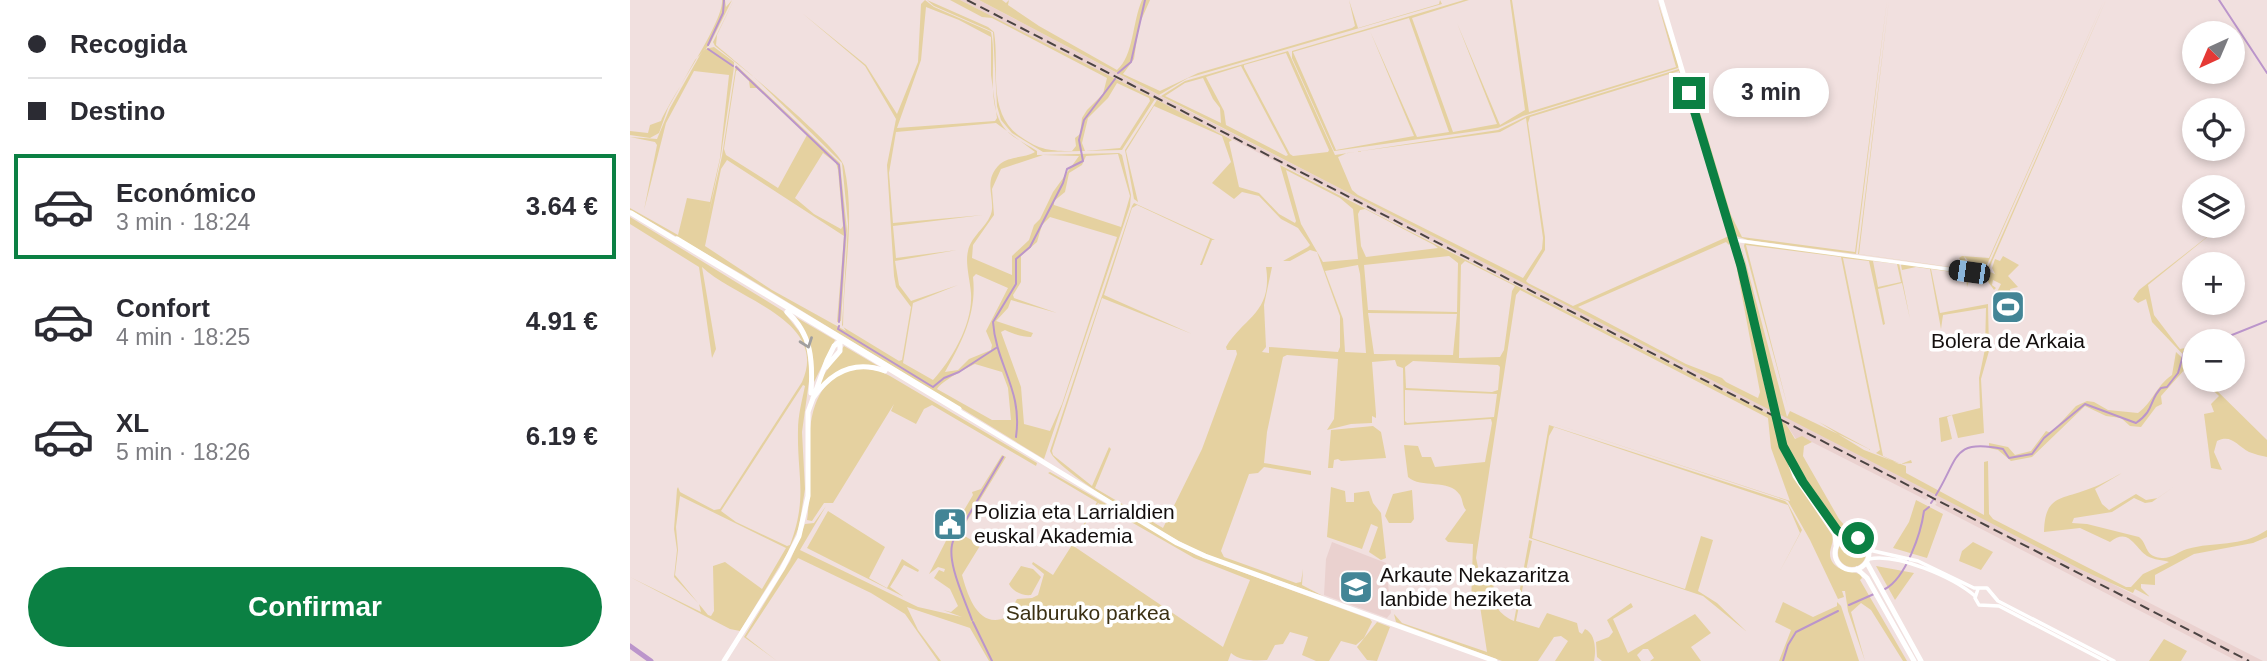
<!DOCTYPE html>
<html lang="es">
<meta charset="utf-8">
<style>
body{margin:0;font-family:Arial,sans-serif;background:#f2f2f3;color:#2b2b33;height:100vh;display:flex;flex-direction:column;font-size:26px;white-space:nowrap}
*{box-sizing:border-box;margin:0}
p{font-size:23px;color:#7c7c81}
.icon{flex:none;width:38px;height:38px;fill:none;stroke:currentColor;stroke-width:2;stroke-linecap:round;stroke-linejoin:round}
.map{position:relative;flex:1;overflow:hidden}
.sheet{display:flex;flex-direction:column;background:#fff;width:630px}
.sheet>*{flex:none}
.hud{display:grid;align-content:center;height:154px;padding:0 28px;background:#fff}
.needle{width:46px;rotate:224deg}
.tools{position:absolute;left:1552px;top:21px;display:grid;gap:14px}
.tools a{display:grid;place-items:center;width:63px;height:63px;border-radius:50%;background:#fff;box-shadow:0 4px 10px #0003;font-size:35px}
.end{position:absolute;width:32px;height:32px;margin:-16px;border:9px solid #0b8043;background:#fff;box-shadow:0 0 0 4px #fff}
.from{border-radius:50%}
.bubble{position:absolute;height:49px;border-radius:24px;background:#fff;box-shadow:0 4px 10px #0003;font-size:23px;font-weight:700;line-height:49px;text-align:center}
.car{position:absolute;width:21px;height:42px;margin:-21px -10px;border-radius:9px;box-shadow:0 0 5px 2px #0007;background:linear-gradient(#222 24%,#8ab4d8 0 40%,#222 0 76%,#8ab4d8 0 86%,#222 0)}
.hud b{display:flex;align-items:center;gap:24px;height:66px;font-size:26px}
.hud b+b{border-top:2px solid #e1e1e2}
.hud i{width:18px;height:18px;background:#2b2b33}
ul{padding:0;list-style:none}
li{display:flex;align-items:center;gap:21px;height:105px;margin:0 14px 10px;padding:0 14px;border:4px solid transparent;border-radius:0px}
li div{flex:1}
li b{display:block;font-size:26px}
li em{font-style:normal;font-weight:700}
li.current{border-color:#0b8043}
li>.icon{width:63px;height:63px;stroke-width:1.5}
.primary-button{display:flex;gap:14px;margin-top:auto;padding:14px 28px}
.primary-button a{flex:1;height:80px;border-radius:42px;background:#0b8043;color:#fff;font-size:28px;font-weight:700;line-height:80px;text-align:center}
main{display:flex;flex:1;min-height:0}
.map>svg:first-child{display:block}
.built{fill:#ead1cf}
.green{fill:#e5d1a0;fill-rule:evenodd}
.lines{fill:none;stroke-linecap:round;stroke-linejoin:round}
.stream{stroke:#bb95cb;stroke-width:2}
.river{stroke:#bb95cb;stroke-width:5}
.minor{stroke:#fff;stroke-width:3.5}
.major{stroke:#fff;stroke-width:5}
.rail{stroke:#4b4342;stroke-width:2;stroke-dasharray:10 5;stroke-linecap:butt}
.oneway{stroke:#a19f9f}
.route{stroke:#0b8043;stroke-width:9}
.labels{text-anchor:middle;stroke-width:7;stroke-linejoin:round;paint-order:stroke}
.poi-label{font-size:21px;fill:#140f0e;stroke:#fff;text-anchor:start}
.park-label{font-size:21px;fill:#3b3013;stroke:#fff}
</style>
<main>
<section class="sheet">
<div class="hud">
<b><i class="from"></i>Recogida</b>
<b><i></i>Destino</b>
</div>
<ul>
<li class="current"><svg class="icon" aria-label="car" viewBox="0 0 24 24"><path d="M5 17H2v-5l4-1 3-4h7l3 4 3 1v5h-3M9 17h6M6 11h13"/><circle cx="7" cy="17" r="2"/><circle cx="17" cy="17" r="2"/></svg><div><b>Económico</b><p>3 min · 18:24</p></div><em>3.64 €</em></li>
<li><svg class="icon" aria-label="car" viewBox="0 0 24 24"><path d="M5 17H2v-5l4-1 3-4h7l3 4 3 1v5h-3M9 17h6M6 11h13"/><circle cx="7" cy="17" r="2"/><circle cx="17" cy="17" r="2"/></svg><div><b>Confort</b><p>4 min · 18:25</p></div><em>4.91 €</em></li>
<li><svg class="icon" aria-label="car" viewBox="0 0 24 24"><path d="M5 17H2v-5l4-1 3-4h7l3 4 3 1v5h-3M9 17h6M6 11h13"/><circle cx="7" cy="17" r="2"/><circle cx="17" cy="17" r="2"/></svg><div><b>XL</b><p>5 min · 18:26</p></div><em>6.19 €</em></li>
</ul>
<div class="primary-button"><a>Confirmar</a></div>
</section>
<div class="map">
<svg width="1637" height="661" viewBox="0 0 1637 661">
<rect width="100%" height="100%" fill="#f1e0df"/>
<!-- built -->
<path class="built" d="M330,0H349L557,110L1633,661H1607L1305,505L1307,503L1299,497L1296,500L1172,437L1166,439L1156,424L1140,415Z
M702,542L756,563L761,613L757,618L694,595L696,559Z"/>
<!-- green -->
<path class="green" d="M92,0H95L96,7L102,0L80,44L65,60L38,108L29,133L20,138L0,135V131L18,133L20,125L31,121C43,94 94,22 92,0Z
M104,0L87,35L86,45C105,61 211,149 214,166C226,219 213,274 213,327L269,361L272,360L281,307L266,287L264,276L257,165L266,119L235,66L172,13L236,65L267,114L288,62L291,4L295,0L304,7L361,32C368,63 353,109 379,133C387,140 398,145 407,151V155L489,153L492,155L501,195L500,206L414,459L113,275L0,210V208L48,235L57,198L80,202L90,158L99,75L64,71L36,123L14,210L27,145L25,142L0,137L27,139L40,108L70,55L75,49L84,47L104,62V67L91,155L79,213L92,156L106,65L210,163L217,230L211,321L207,322L214,236L97,160L91,169L75,246L142,290L216,331L212,325L218,224L212,163L125,78L85,46L83,42ZM296,7L329,20L361,37V75L367,118L365,121L267,128L291,60ZM108,70L119,81L120,88H127L177,135L148,188L96,155L94,149L106,71ZM366,123L405,152C396,158 379,156 370,164C354,179 363,194 362,209C361,224 341,235 338,251C335,263 340,280 341,293C343,324 322,359 303,380L273,363L283,303L328,285L281,301L269,285L265,261L327,250L266,258L263,226L353,215L263,223L259,173L266,132ZM193,153L206,163L208,170L213,226L211,229L184,214L165,198ZM488,154L500,196L491,227L424,205V201L435,192L439,173L452,165L456,156ZM413,155L449,156L423,192L410,219L404,225L399,240L382,256V275L342,258L343,245L364,215L362,189L371,169ZM420,217L487,237L432,404L420,431L394,424L391,387L371,332L375,330C383,334 392,337 401,337L403,333L366,321L378,308L381,300L427,313L384,298L383,295L391,282V256L407,242L412,225ZM346,274L378,288L356,331L362,345L361,350L339,359L328,370L315,372C332,342 347,313 343,277ZM345,364L372,372L378,388L381,420H362L307,389C312,381 336,368 345,364Z
M297,0L358,27L364,32C370,68 356,114 391,137C409,150 421,151 442,151L446,146L445,138L450,134L452,118L457,110L473,94L477,78L362,18L352,17L320,0H330L525,99L492,150L413,152L382,133L371,120L367,106L363,32L304,6ZM487,83L519,98L520,101L490,148L455,151L452,143L458,118L478,98Z
M349,0H372L376,3L379,0L378,5L409,26L487,70C504,55 502,23 512,0H520L509,25L504,59L493,74L530,91L568,73L722,28L725,26L719,0L728,28L809,4L810,0L812,4L558,78L529,95Z
M834,0H839L782,18L823,132L867,124L827,23L870,125L895,110L880,0H882L899,112L1046,67L1027,0L1049,66L1048,68L893,116L868,128L704,151L662,58V51ZM779,18L819,132L787,137L740,31L784,136L706,150L663,52Z
M1257,0L1226,254L1118,240L1106,236L1068,110L1069,109L1101,215L1112,237L1225,252Z
M1259,0L1229,254L1334,269L1335,267L1329,258L1332,256L1359,258L1474,0L1352,276L1334,256L1339,270L1228,254Z
M1476,0L1358,271L1365,274L1362,268L1365,259L1370,261L1373,256L1389,265L1378,276L1388,287L1380,289L1381,293L1375,299L1367,292L1371,284L1363,280L1362,285L1366,288L1364,290L1354,276Z
M658,51L705,155L868,130L897,116L1049,69L1101,240L1099,245L1096,242L948,307L1056,364L1092,378L1096,382L1128,398L1130,392L1102,243L1140,410L531,96L555,81ZM656,53L699,150L698,152L663,156L660,154L614,67V65ZM611,66L658,155L656,156L596,125L594,111L576,77ZM1049,71L1099,236L943,306L898,283L896,281L915,250V237L898,123L900,117ZM573,78L583,99L590,108L591,123L535,96L555,83ZM896,118L913,238L912,249L893,278L728,195L722,190L708,157L717,153L870,132Z
M527,100L602,140L599,142L609,187L629,193L649,214L665,223L666,221L650,165L1140,415L1156,424L1165,439L1172,436L1182,442L1174,446L1173,456L1209,519L1222,534C1196,534 1154,448 1149,423L1143,421L1162,474L1202,535C1204,542 1201,545 1200,552C1199,570 1218,571 1230,574L1232,578L1230,580L1277,661H1273L1241,610L1231,603L1221,612L1235,661L1218,611L1215,591H1212L1214,597L1208,599L1180,540L1158,501L919,422L1160,501L1141,448L1138,418L890,290L886,295L846,558L850,576L864,581C862,601 865,612 884,621L899,540L902,541L886,621L909,628L917,613L947,623L949,632L952,634L955,629C966,634 966,651 964,661H925L938,641L931,636L924,637L908,661H872L766,622L764,614L772,623L857,652L850,606L841,605L843,544L818,542L815,539L836,510C832,505 833,500 830,495C819,478 791,489 778,477L774,445L788,446L792,457H801L805,467L855,462L862,423L861,419L774,425L773,368L767,366L765,360L742,362L746,414V418L742,416V423L721,424L697,430L704,419L708,359L657,355L653,357L637,432L634,463L681,471V475L634,467L628,473L619,474L591,551L594,557L666,583L671,582L673,569L672,585L693,596C651,581 607,568 566,550C541,538 426,472 420,451L502,206L504,203L585,240H582L572,265H570L580,239L507,205L502,208L474,295L562,334L472,298L422,451L423,455L462,486L479,447L481,449L465,488L533,528L572,449L607,354L606,350H597L596,347C614,317 643,313 636,267H642L634,305L636,347L632,352L639,353V347L708,352L710,347V316L687,252L680,250L660,261H653L678,247L680,245L668,228L651,219L629,196L612,192L604,199L582,183L601,162L592,136L524,106L496,151L508,202L504,199L495,150ZM656,170L710,198L723,209L728,259L693,262L671,224ZM735,209L804,245L808,248L736,257L731,246L728,214L730,210ZM819,256L828,263L827,312L738,310L734,265ZM835,261L885,286L882,291L874,350L870,357L829,358L831,265ZM728,265L730,274L736,353L715,352L713,319L695,271ZM738,313L827,314L823,355L744,354ZM783,361L868,365L870,367L868,390L862,392L776,388L775,367ZM775,390L867,394L864,417L777,423L775,421Z
M0,217L153,311L176,340L180,374L172,432L175,489L169,527L157,554L110,631L100,629L0,577L71,612L69,604L44,577L47,550L44,529L47,489L48,487L50,492L84,510L90,509L172,382C200,320 105,299 72,267L86,349L82,358L69,267L0,224ZM173,385L175,386C172,401 168,415 168,430C167,477 178,497 160,545L157,546L106,522L91,511ZM50,496L156,548L132,589L95,562L83,566L84,611L81,616L78,615L45,575L48,550L46,527Z
M1591,226L1518,285L1524,315L1550,349L1564,346V354L1559,358L1564,366L1522,322L1516,299L1508,303L1503,299L1509,290Z
M1115,242L1269,263L1280,319L1272,283L1248,289L1255,324L1253,325L1239,261L1213,258L1253,456L1271,464L1281,460L1282,463L1269,464L1246,453L1250,450L1211,257L1116,245L1158,408L1114,246ZM1243,261L1267,264L1271,282L1248,287Z
M1111,245L1157,417L1160,411L1208,434L1189,422L1241,450L1208,434L1234,450L1276,466V473L1354,515V462L1358,461L1359,514L1363,519L1496,587H1501L1513,574L1539,562C1533,560 1524,560 1517,556C1504,547 1499,527 1480,542L1450,528L1414,532C1415,497 1428,500 1456,490C1469,486 1480,479 1492,473L1465,489L1472,504L1479,510L1506,494L1516,500L1528,498L1545,486L1522,502L1515,503L1504,498L1482,512L1444,518L1442,523L1457,524L1509,537C1517,543 1515,554 1526,557C1540,561 1545,553 1557,549C1585,541 1610,548 1637,530V537L1623,543L1564,554L1525,575V585L1511,584V588L1520,597L1505,589L1503,593L1452,570L1147,413Z
M1272,264L1341,274L1337,287L1336,274L1301,269L1310,313L1358,304L1359,351L1351,379L1354,433L1328,438L1322,415L1317,417L1322,439L1311,442L1309,418L1350,408L1349,378L1355,349L1356,308L1313,315L1311,329L1300,269L1286,267L1272,270L1282,320L1271,265Z
M164,316L205,340L183,384C185,358 181,338 164,316Z
M214,346L248,366C223,362 204,370 188,389L193,376Z
M1546,352L1564,369V373L1556,368L1531,396L1532,404L1526,407L1511,427L1500,426L1491,418L1476,416L1455,406L1402,457L1381,461L1368,450L1359,448V443L1378,447L1385,455L1401,451L1416,431L1421,433L1446,406L1457,401L1464,402L1478,410L1508,413C1524,401 1525,387 1542,375Z
M229,368L250,371L260,376L407,463L406,466L302,405L294,409L286,424L261,411L264,404L203,503H194L182,521L177,520C184,476 165,402 208,375C213,372 222,370 229,368Z
M1572,380H1576L1637,440V457C1631,456 1625,454 1619,452C1607,446 1602,434 1587,441L1584,452L1592,470L1581,468L1574,414L1584,412L1581,404L1589,396Z
M919,425L1155,501L1158,504L1172,530L1144,582L1170,533L1158,505L924,427L919,436L902,538L1055,589L1071,536L1083,540L1068,591L1087,603L1117,632L1073,596L899,538Z
M743,426L751,432L756,458L711,461L708,459L704,460L703,468H698L701,430Z
M372,455L376,457L328,536L321,532L343,495L342,492L351,489Z
M420,472L566,555L740,619L742,622L734,638L726,645L711,641L699,661H686L672,655L678,637L660,632L653,644L645,645L637,660C625,661 610,661 601,653L598,661H359L340,628L277,607L288,630L311,661H308L275,614L241,593L168,558L116,637L147,661L114,637L160,561L175,524L184,523L196,506L170,550L288,607L332,617L313,610L321,612L328,606L320,589L304,578L309,570L314,572L315,569L308,567L299,574L319,535L327,540L333,535L348,544L356,536L332,575C338,597 349,630 377,617L387,599L402,598L408,595L414,574L402,564L403,562L423,575L442,545L593,647L620,580L564,558L468,503L445,541L436,535L437,532H449L467,502L418,473Z
M701,487L715,491L716,502H724V493L739,491L743,503L751,513L756,558L751,560L739,552L748,527L741,524L732,549L697,537Z
M782,490L784,519L781,523H759L755,516L763,494Z
M1286,500L1313,514L1297,558L1263,548L1279,522Z
M198,511L255,547L239,578L257,588L272,559L289,570L288,572L274,565L260,587L274,597L177,548Z
M1208 553a14 14 0 1 1 28 0a14 14 0 1 1-28 0Z
M1343,542L1363,552L1351,570L1329,561L1332,551Z
M391,566L403,569L411,577L401,595C393,596 383,592 379,584Z
M1246,566L1284,573L1265,600Z
M1153,602L1183,617L1207,606V602L1211,606L1229,661H1149L1161,630L1145,622Z
M1001,603L1003,607L983,619L998,653L1065,614L1081,633L1061,647L1071,661H1020L1024,658L1018,649H1013L1007,655L1011,661H972L967,657L966,642L979,637L983,632L977,620Z
M747,622L760,627L747,661L737,660L727,647Z
M1534,639L1557,651L1551,661H1519Z"/>
<g class="lines">
<!-- stream -->
<path class="stream" d="M1589,0L1637,73
M78,45L93,13L94,0
M78,49L103,66
M106,67L209,165L215,235L209,322
M488,73L501,62L515,0
M209,326L208,329L303,387L314,378L329,372L366,348
M1587,341L1637,321
M386,437C393,390 366,365 363,322L386,284V259L400,247L433,183L437,169L453,161L449,140L454,120L485,79
M1306,495C1329,458 1322,438 1373,449L1379,458L1402,454L1414,438L1455,404L1506,423C1525,410 1519,400 1531,388L1537,387L1548,373L1554,352L1564,349
M1301,503L1303,500
M327,535L373,457
M324,539C314,558 335,600 342,620
M1255,589C1276,578 1291,533 1294,511L1299,507
M1219,605L1244,594
M343,622L362,661
M1153,661L1158,645L1166,632L1208,611"/>
<!-- river -->
<path class="river" d="M0,646L21,661"/>
<!-- minor -->
<path class="minor" d="M1104,240L1339,272
M1239,550L1288,561L1344,588H1357L1368,601L1484,661
M1239,559C1267,553 1323,577 1345,596
M1348,589L1345,598L1349,605L1369,606L1475,661"/>
<!-- major -->
<path class="major" d="M1031,0L1111,266L1150,435L1165,476L1205,534L1206,545
M1,213L547,543L575,556L865,661
M47,239L329,409
M157,312C182,334 183,362 181,393
M196,367L210,351V341
M183,398C201,372 225,360 255,371
M1201,522L1209,532L1217,538
M1205 553a17 17 0 1 1 34 0a17 17 0 1 1-34 0Z
M1237,563L1291,661
M1227,569L1237,578L1284,661
M94,661L152,569L169,536L178,496V412L197,360L204,346L210,341"/>
<!-- rail -->
<path class="rail" d="M337,0L1619,661"/>
</g>
<!-- one-way arrows -->
<defs><path id="oneway-chevron" d="M-2-3.5L2.5 0L-2 3.5" fill="none" stroke-width="1.6" stroke-linecap="round" stroke-linejoin="round" transform="scale(1.75)"/></defs>
<use class="oneway" href="#oneway-chevron" transform="translate(177 343) rotate(70)"/>
<g class="lines">
<!-- route -->
<path class="route" d="M1059,93L1111,266L1153,446L1173,482L1207,530L1217,538H1228"/>
</g>
<!-- icons -->
<defs>
<g id="stadium-square" transform="scale(1.75)"><rect x="-9" y="-9" width="18" height="18" rx="4" fill="#438596" stroke="#fff"/><path d="M0-5a6.5 5 0 1 0 0 10a6.5 5 0 1 0 0-10ZM-3.5-1.8h7v3.6h-7Z" fill="#fff"/></g>
<g id="civic-square" transform="scale(1.75)"><rect x="-9" y="-9" width="18" height="18" rx="4" fill="#438596" stroke="#fff"/><path d="M-.6-6.5H3V-4.5H.6V-3L4-1V1h2V6H-6V1h2V-1L-.6-3ZM-1.2 2.5V6h2.4V2.5Z" fill="#fff"/></g>
<g id="university-square" transform="scale(1.75)"><rect x="-9" y="-9" width="18" height="18" rx="4" fill="#438596" stroke="#fff"/><path d="M0-5L7-2L0 1L-7-2ZM-4 1L0 2.5L4 1V4Q0 6-4 4Z" fill="#fff"/></g>
</defs>
<g fill-rule="evenodd">
<use href="#stadium-square" x="1378" y="307"/>
<use href="#civic-square" x="320" y="524"/>
<use href="#university-square" x="726" y="587"/>
</g>
<g class="labels">
<!-- poi labels -->
<g class="poi-label">
<text x="1378" y="348" text-anchor="middle">Bolera de Arkaia</text>
<text x="344" y="519">Polizia eta Larrialdien<tspan x="344" dy="24">euskal Akademia</tspan></text>
<text x="750" y="582">Arkaute Nekazaritza<tspan x="750" dy="24">lanbide heziketa</tspan></text>
</g>
<!-- park labels -->
<g class="park-label">
<text x="458" y="620">Salburuko parkea</text>
</g>
</g>
</svg>
<div class="tools">
<a><svg class="needle" viewBox="-14 -14 28 28"><path d="M0-13l5 13h-10z" fill="#e53935"/><path d="M0 13l5-13h-10z" fill="#7c7c81"/></svg></a>
<a><svg class="icon" aria-label="locate" viewBox="0 0 24 24"><circle cx="12" cy="12" r="6"/><path d="M12 2v4M12 18v4M2 12h4M18 12h4"/></svg></a>
<a><svg class="icon" aria-label="layers" viewBox="0 0 24 24"><path d="M12 4l9 5-9 5-9-5zM3 14l9 5 9-5"/></svg></a>
<a>+</a>
<a>−</a>
</div>
<i class="end from" style="left:1228px;top:538px"></i>
<i class="end" style="left:1059px;top:93px"></i>
<div class="bubble" style="left:1083px;top:68px;width:116px">3 min</div>
<i class="car" style="left:1339px;top:272px;rotate:278deg"></i>
</div>
</main>
